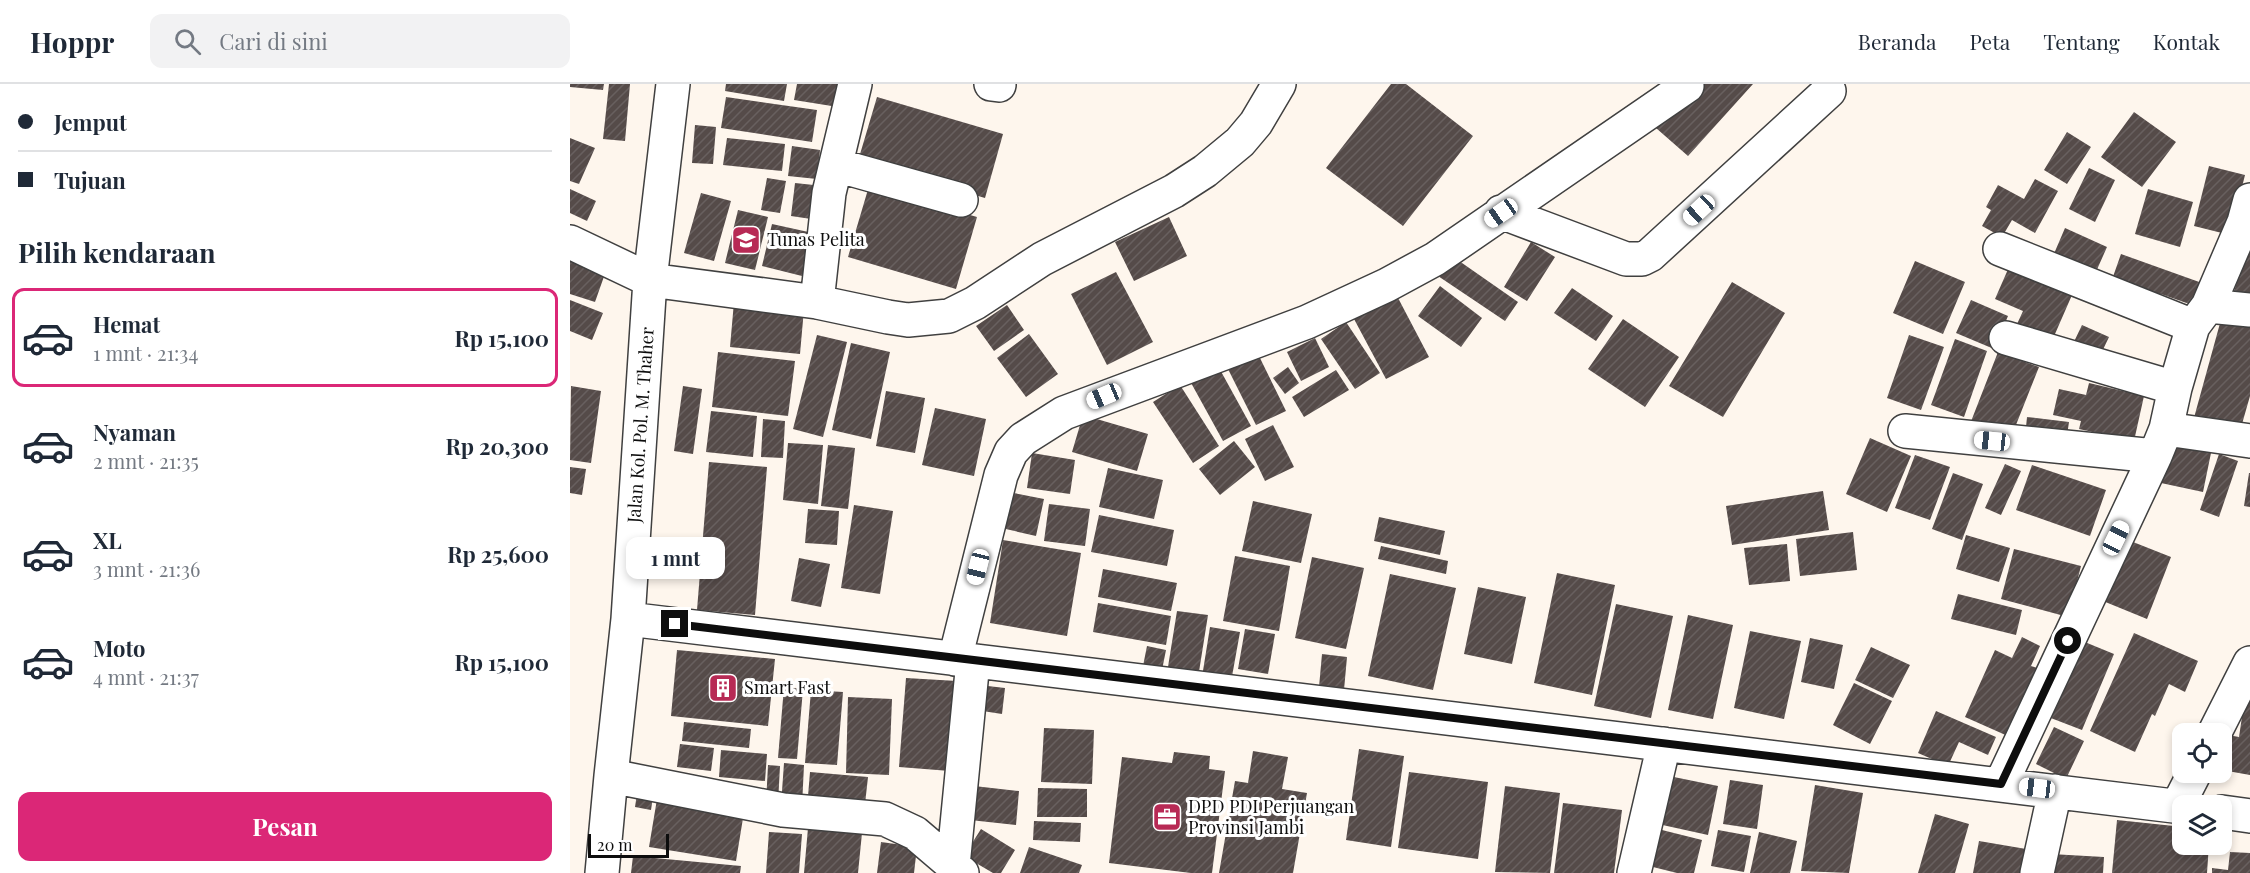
<!DOCTYPE html>
<html lang="id">
<meta charset="utf-8">
<style>
body{margin:0;font-family:"Playfair Display",serif;background:#f2f2f3;color:#1f2937;height:100vh;display:flex;flex-direction:column;font-size:22px;white-space:nowrap}
*{box-sizing:border-box;margin:0}
p{font-size:20px;color:#747a83}
.icon{flex:none;width:33px;height:33px;fill:none;stroke:currentColor;stroke-width:2;stroke-linecap:round;stroke-linejoin:round}
.map{position:relative;flex:1;overflow:hidden}
.details{display:flex;flex-direction:column;background:#fff;width:570px}
.details>*{flex:none}
.hud{display:grid;align-content:center;height:132px;padding:0 18px;background:#fff}
.tools{position:absolute;left:1602px;top:639px;display:grid;gap:12px}
.tools a{display:grid;place-items:center;width:60px;height:60px;border-radius:12px;background:#fff;box-shadow:0 3px 9px #0003;font-size:30px}
.scale{position:absolute;left:18px;bottom:15px;width:81px;box-sizing:border-box;padding-left:6px;border:3px solid #0d0d0d;border-top:0;font-size:16px;line-height:21px;white-space:nowrap;color:#0d0d0d;-webkit-text-stroke:4px #fff;paint-order:stroke}
.end{position:absolute;width:27px;height:27px;margin:-14px;border:8px solid #0d0d0d;background:#fff;box-shadow:0 0 0 3px #fff}
.from{border-radius:50%}
.bubble{position:absolute;height:42px;border-radius:12px;background:#fff;box-shadow:0 3px 9px #0003;font-size:20px;font-weight:700;line-height:42px;text-align:center}
.car{position:absolute;width:18px;height:36px;margin:-18px -9px;border-radius:8px;box-shadow:0 0 4px 2px #0007;background:linear-gradient(#fff 24%,#345 0 40%,#fff 0 76%,#345 0 86%,#fff 0)}
.hud b{display:flex;align-items:center;gap:21px;height:57px;font-size:22px}
.hud b+b{border-top:2px solid #e0e1e3}
.hud i{width:15px;height:15px;background:#1f2937}
ul{padding:0;list-style:none}
li{display:flex;align-items:center;gap:18px;height:99px;margin:0 12px 9px;padding:0 6px;border:3px solid transparent;border-radius:12px}
li div{flex:1}
li b{display:block;font-size:22px}
li em{font-style:normal;font-weight:700}
li.selected{border-color:#db2777}
li>.icon{width:54px;height:54px;stroke-width:1.5}
h2{padding:0 18px;font-size:27px;line-height:72px}
.button{display:flex;gap:12px;margin-top:auto;padding:12px 18px}
.button a{flex:1;height:69px;border-radius:12px;background:#db2777;color:#fff;font-size:24px;font-weight:700;line-height:69px;text-align:center}
header{display:flex;align-items:center;gap:36px;box-sizing:border-box;height:84px;padding:0 30px;background:#fff;border-bottom:2px solid #e0e1e3}
header strong{font-size:28px}
nav{display:flex;gap:33px;margin-inline-start:auto;font-size:21px}
.search{width:420px;height:54px;background:#f2f2f3;display:flex;align-items:center;gap:15px;box-sizing:border-box;padding:0 21px;border-radius:12px;color:#747a83;font-size:22px}
main{display:flex;flex:1;min-height:0}
.map>svg:first-child{display:block}
.building{fill:url(#building-hatch)}
.lines{fill:none;stroke-linecap:round;stroke-linejoin:round}
.minor-casing{stroke:#404040;stroke-width:36}
.minor{stroke:#fff;stroke-width:33}
.route{stroke:#0d0d0d;stroke-width:8}
.labels{text-anchor:middle;stroke-width:6;stroke-linejoin:round;paint-order:stroke}
.poi-label{font-size:18px;fill:#0d0d0d;stroke:#fff;text-anchor:start}
.street-label{font-size:18px;fill:#0d0d0d;stroke:#fff}
</style>
<header>
<strong>Hoppr</strong>
<div class="search"><svg class="icon" aria-label="search" viewBox="0 0 24 24"><circle cx="10" cy="10" r="6"/><path d="M15 15l6 6"/></svg>Cari di sini</div>
<nav><a>Beranda</a><a>Peta</a><a>Tentang</a><a>Kontak</a></nav>
</header>
<main>
<section class="details">
<div class="hud">
<b><i class="from"></i>Jemput</b>
<b><i></i>Tujuan</b>
</div>
<h2>Pilih kendaraan</h2>
<ul>
<li class="selected"><svg class="icon" aria-label="car" viewBox="0 0 24 24"><path d="M5 17H2v-5l4-1 3-4h7l3 4 3 1v5h-3M9 17h6M6 11h13"/><circle cx="7" cy="17" r="2"/><circle cx="17" cy="17" r="2"/></svg><div><b>Hemat</b><p>1 mnt · 21:34</p></div><em>Rp 15,100</em></li>
<li><svg class="icon" aria-label="car" viewBox="0 0 24 24"><path d="M5 17H2v-5l4-1 3-4h7l3 4 3 1v5h-3M9 17h6M6 11h13"/><circle cx="7" cy="17" r="2"/><circle cx="17" cy="17" r="2"/></svg><div><b>Nyaman</b><p>2 mnt · 21:35</p></div><em>Rp 20,300</em></li>
<li><svg class="icon" aria-label="car" viewBox="0 0 24 24"><path d="M5 17H2v-5l4-1 3-4h7l3 4 3 1v5h-3M9 17h6M6 11h13"/><circle cx="7" cy="17" r="2"/><circle cx="17" cy="17" r="2"/></svg><div><b>XL</b><p>3 mnt · 21:36</p></div><em>Rp 25,600</em></li>
<li><svg class="icon" aria-label="car" viewBox="0 0 24 24"><path d="M5 17H2v-5l4-1 3-4h7l3 4 3 1v5h-3M9 17h6M6 11h13"/><circle cx="7" cy="17" r="2"/><circle cx="17" cy="17" r="2"/></svg><div><b>Moto</b><p>4 mnt · 21:37</p></div><em>Rp 15,100</em></li>
</ul>
<div class="button"><a>Pesan</a></div>
</section>
<div class="map">
<svg width="1680" height="789" viewBox="0 0 1680 789">
<defs>
<pattern id="building-hatch" width="6" height="6" patternUnits="userSpaceOnUse" patternTransform="scale(1.5)"><rect width="6" height="6" fill="#554b49"/><path d="M-1 1l2-2M0 6l6-6M5 7l2-2" fill="none" stroke="#68605f"/></pattern>
</defs>
<rect width="100%" height="100%" fill="#fef6ed"/>
<!-- building -->
<path class="building" d="M0,0H34L33,6L0,3Z
M39,0H60L55,57L33,55Z
M156,0H217L214,17L155,7Z
M227,0H271L268,23L224,16Z
M821,0H836L903,52L833,142L756,84Z
M1125,0H1183L1118,72L1086,44Z
M156,13L247,26L242,58L151,44Z
M307,13L433,50L415,114L288,77Z
M1564,28L1606,58L1572,103L1531,73Z
M125,41L146,43L143,80L122,79Z
M1497,48L1521,63L1497,100L1474,86Z
M0,54L25,64L9,100L0,97Z
M157,54L215,60L212,87L153,81Z
M222,62L250,66L247,95L218,92Z
M1639,82L1675,91L1660,151L1624,142Z
M1519,84L1545,96L1525,138L1499,125Z
M197,94L216,97L210,129L191,126Z
M1465,95L1488,107L1465,149L1442,136L1432,153L1412,142L1421,126L1416,123L1428,101L1454,115Z
M225,99L253,102L248,136L221,132Z
M299,102L407,133L386,205L278,173Z
M0,105L26,117L17,137L0,129Z
M1578,105L1623,118L1610,163L1565,150Z
M131,109L161,117L144,177L114,169Z
M168,126L198,133L185,186L155,179Z
M599,133L617,172L564,197L545,158Z
M202,140L243,149L232,192L192,182Z
M1495,144L1537,163L1525,190L1483,172Z
M961,158L985,173L957,217L934,203Z
M1680,160V212L1664,207Z
M1551,170L1632,199L1625,222L1591,210L1587,221L1539,204Z
M0,171L37,184L25,218L0,210Z
M882,172L948,218L935,237L868,192Z
M1345,177L1395,198L1373,250L1323,229Z
M1439,183L1502,211L1478,266L1442,251L1453,227L1425,215Z
M546,188L583,258L537,281L501,210Z
M1162,198L1215,229L1153,333L1099,302Z
M870,202L912,234L891,263L848,232Z
M1002,204L1043,232L1026,257L984,229Z
M827,212L859,273L816,295L784,235Z
M0,216L33,229L22,256L0,247Z
M1401,216L1438,232L1424,265L1386,249Z
M164,218L234,225L230,270L160,263Z
M437,221L454,246L424,267L406,242Z
M1652,232L1680,240V312L1668,354L1622,341Z
M1053,235L1109,273L1075,323L1018,285Z
M776,238L810,289L785,305L751,255Z
M1512,241L1539,253L1528,276L1501,264Z
M459,250L488,290L456,313L427,274Z
M247,251L277,258L253,353L223,345Z
M1339,251L1374,263L1351,326L1317,314Z
M745,254L759,283L731,297L717,268Z
M1385,255L1417,267L1394,333L1361,321Z
M281,259L320,268L301,355L262,346Z
M148,268L225,277L218,332L142,323Z
M1428,268L1469,283L1440,356L1400,340Z
M688,270L716,327L686,341L658,285Z
M648,282L681,342L653,357L620,297Z
M718,283L729,299L715,310L703,294Z
M766,286L779,306L734,333L722,313Z
M1519,299L1574,312L1564,357L1509,345L1511,337L1483,331L1489,305L1516,311Z
M610,301L649,362L623,379L583,318Z
M1,302L31,307L21,379L0,376Z
M113,302L132,305L123,370L104,367Z
M316,307L355,314L345,369L306,362Z
M365,324L416,335L404,392L352,381Z
M141,327L187,332L183,373L136,368Z
M513,331L578,350L567,387L502,368Z
M1457,333L1499,338L1496,358L1455,353Z
M193,335L215,337L213,374L191,373Z
M703,341L724,383L695,397L675,355Z
M1300,354L1341,372L1317,428L1276,410Z
M664,357L685,383L650,411L629,385Z
M218,359L253,361L248,420L213,416Z
M258,361L285,364L278,425L251,422Z
M1600,361L1641,369L1633,408L1591,399Z
M462,369L505,376L500,410L457,404Z
M1649,370L1668,377L1649,433L1630,426Z
M1345,371L1380,383L1360,436L1325,424Z
M139,378L197,383L185,531L127,526Z
M1435,380L1451,387L1431,431L1415,424Z
M1462,381L1536,406L1520,452L1446,426Z
M0,383L16,385L12,411L0,409Z
M538,384L593,396L584,435L529,423Z
M1383,389L1413,400L1392,456L1362,445Z
M1679,389H1680V423L1674,422Z
M434,407L474,415L466,452L427,443Z
M1253,407L1259,446L1162,461L1156,422Z
M683,417L742,430L731,479L672,467Z
M479,420L520,425L515,462L474,457Z
M284,421L323,427L310,510L271,504Z
M238,425L269,427L267,461L235,459Z
M529,431L604,446L597,482L521,468Z
M809,433L875,447L870,471L804,457Z
M1283,448L1287,486L1230,492L1226,455Z
M1396,451L1440,464L1429,498L1386,485Z
M433,456L511,469L497,552L420,539Z
M1558,456L1601,473L1577,535L1533,517Z
M1217,460L1220,497L1179,501L1174,464Z
M811,462L878,477L876,490L808,475Z
M1444,465L1511,482L1498,533L1431,515Z
M665,472L720,482L709,547L653,537Z
M742,473L794,484L776,565L725,554Z
M229,474L260,480L251,523L221,517Z
M533,485L607,499L601,527L528,513Z
M987,489L1045,501L1022,611L964,599Z
M820,490L886,504L863,606L798,592Z
M908,503L956,513L942,580L894,570Z
M1388,510L1452,526L1446,551L1381,535Z
M528,519L601,532L596,561L523,548Z
M1046,520L1103,532L1081,634L1024,622Z
M607,527L638,531L628,594L597,589Z
M1118,531L1163,541L1143,635L1098,626Z
M640,543L670,548L661,598L632,593Z
M675,545L705,550L698,590L668,585Z
M1180,547L1231,557L1214,635L1164,624Z
M1564,549L1628,577L1615,608L1599,600L1585,632L1582,630L1565,668L1520,647Z
M1452,553L1470,562L1461,582L1470,585L1440,653L1395,633L1425,566L1442,574Z
M1240,554L1273,561L1264,605L1231,598Z
M1505,554L1544,570L1512,646L1473,631Z
M577,562L596,566L591,591L572,587Z
M1301,563L1340,581L1323,614L1285,596Z
M107,566L205,575L198,642L101,632Z
M752,570L777,573L774,606L749,603Z
M336,594L387,597L380,687L329,683Z
M1284,599L1322,617L1300,660L1263,641Z
M1677,599H1680V691L1652,686V650L1669,653Z
M409,601L435,604L432,630L406,626Z
M214,603L233,605L227,675L208,674Z
M241,606L273,608L267,681L235,679Z
M278,613L322,615L319,691L276,689Z
M1366,627L1426,653L1418,671L1389,658L1378,682L1348,669Z
M114,638L181,645L179,664L112,657Z
M1484,643L1514,657L1496,695L1466,680Z
M474,644L524,646L522,700L471,698Z
M110,660L144,664L141,687L107,683Z
M789,665L834,672L821,763L776,756Z
M151,666L197,670L195,697L149,693Z
M683,667L718,673L712,705L737,709L723,789H649L665,697L678,699Z
M604,668L640,672L639,685L655,687L642,789H621L539,779L552,673L602,679Z
M214,679L234,681L232,722L211,721Z
M198,681L210,682L208,719H196Z
M240,688L298,693L294,729L237,724Z
M839,688L918,698L908,775L828,764Z
M1099,692L1148,702L1138,751L1088,740Z
M1160,696L1193,701L1187,745L1153,740Z
M1245,701L1293,709L1279,789L1231,787Z
M404,702L449,707L446,741L400,736Z
M935,702L990,709L980,789L925,788Z
M68,703L84,706L81,726L65,723Z
M468,704L517,705V733H467Z
M87,715L174,728L166,777L79,763Z
M993,719L1052,726L1044,789H984Z
M1365,730L1399,740L1385,789H1348Z
M1547,736L1604,742L1603,750L1612,751V760H1639L1637,789H1542Z
M464,737L511,739L510,758L463,756Z
M238,744L292,749L288,789H234Z
M1084,744L1132,756L1124,789H1107L1075,781Z
M411,745L445,766L431,789H423L394,772Z
M1148,746L1181,752L1174,788L1141,782Z
M199,748L232,750L229,789H196Z
M1189,748L1227,757L1220,789H1180Z
M1409,757L1462,766L1458,789H1403Z
M311,758L347,763L344,789H307Z
M459,763L512,781L509,789H450Z
M1660,768L1680,769V789H1642V784L1658,786Z
M1481,770L1534,773L1533,789H1480Z
M63,772L171,782L170,789H61Z"/>
<g class="lines">
<!-- minor casing -->
<g class="minor-casing">
<path id="minor" d="M421,0L429,1
M266,81L391,116
M931,128L1056,175H1072L1080,171L1259,7
M0,158L80,196L247,218L318,233L338,236L379,232L405,219L472,175L604,107L635,87L670,58L686,39L709,0
M1430,165L1623,242
M247,218L259,109L285,0
M1638,222L1680,226
M1436,254L1605,304
M1596,345L1680,357
M1335,347L1585,372
M58,535L1612,723
M385,575L431,391L441,368L453,355L494,329L737,238L817,201L865,175L1117,2
M1644,650L1680,579
M41,692L213,726L315,735L345,749L392,789
M1431,700L1585,372L1596,345L1605,304L1623,242L1638,222L1674,138L1680,116
M1607,723L1625,688
M1652,728L1680,732
M383,782L403,577
M32,789L41,692L58,535L80,196L103,0
M1064,789L1094,660
M1467,789L1485,707"/>
</g>
<!-- minor -->
<use href="#minor" class="minor"/>
</g>
<g class="lines">
<!-- route -->
<path class="route" d="M105,540L1431,700L1498,557"/>
</g>
<!-- icons -->
<defs>
<g id="school-square" transform="scale(1.5)"><rect x="-9" y="-9" width="18" height="18" rx="4" fill="#b72a55" stroke="#fff"/><path d="M0-5L7-2L0 1L-7-2ZM-4 1L0 2.5L4 1V4Q0 6-4 4Z" fill="#fff"/></g>
<g id="building-square" transform="scale(1.5)"><rect x="-9" y="-9" width="18" height="18" rx="4" fill="#b72a55" stroke="#fff"/><path d="M-4-6H4V6H1V3H-1V6H-4ZM-2.5-4.3h1.7v1.8h-1.7ZM.8-4.3h1.7v1.8H.8ZM-2.5-1h1.7V.8h-1.7ZM.8-1h1.7V.8H.8Z" fill="#fff"/></g>
<g id="office-square" transform="scale(1.5)"><rect x="-9" y="-9" width="18" height="18" rx="4" fill="#b72a55" stroke="#fff"/><path d="M-6-3h4V-5.5h4V-3h4V5H-6ZM-1-4.5V-3h2v-1.5ZM-6 0V1H6V0Z" fill="#fff"/></g>
</defs>
<g fill-rule="evenodd">
<use href="#school-square" x="176" y="156"/>
<use href="#building-square" x="153" y="604"/>
<use href="#office-square" x="597" y="733"/>
</g>
<g class="labels">
<!-- poi labels -->
<g class="poi-label">
<text x="197" y="162">Tunas Pelita</text>
<text x="174" y="610">Smart Fast</text>
<text x="618" y="729">DPD PDI Perjuangan<tspan x="618" dy="21">Provinsi Jambi</tspan></text>
</g>
<!-- street labels -->
<g class="street-label">
<text transform="translate(71 341) rotate(-86)" y="6">Jalan Kol. Pol. M. Thaher</text>
</g>
</g>
</svg>
<div class="tools">
<a><svg class="icon" aria-label="locate" viewBox="0 0 24 24"><circle cx="12" cy="12" r="6"/><path d="M12 2v4M12 18v4M2 12h4M18 12h4"/></svg></a>
<a><svg class="icon" aria-label="layers" viewBox="0 0 24 24"><path d="M12 4l9 5-9 5-9-5zM3 14l9 5 9-5"/></svg></a>
</div>
<div class="scale">20 m</div>
<i class="end from" style="left:1498px;top:557px"></i>
<i class="end" style="left:105px;top:540px"></i>
<div class="bubble" style="left:56px;top:453px;width:99px">1 mnt</div>
<i class="car" style="left:1129px;top:126px;rotate:227deg"></i>
<i class="car" style="left:931px;top:129px;rotate:235deg"></i>
<i class="car" style="left:534px;top:312px;rotate:247deg"></i>
<i class="car" style="left:1422px;top:357px;rotate:276deg"></i>
<i class="car" style="left:1546px;top:454px;rotate:26deg"></i>
<i class="car" style="left:408px;top:483px;rotate:194deg"></i>
<i class="car" style="left:1467px;top:704px;rotate:277deg"></i>
</div>
</main>
